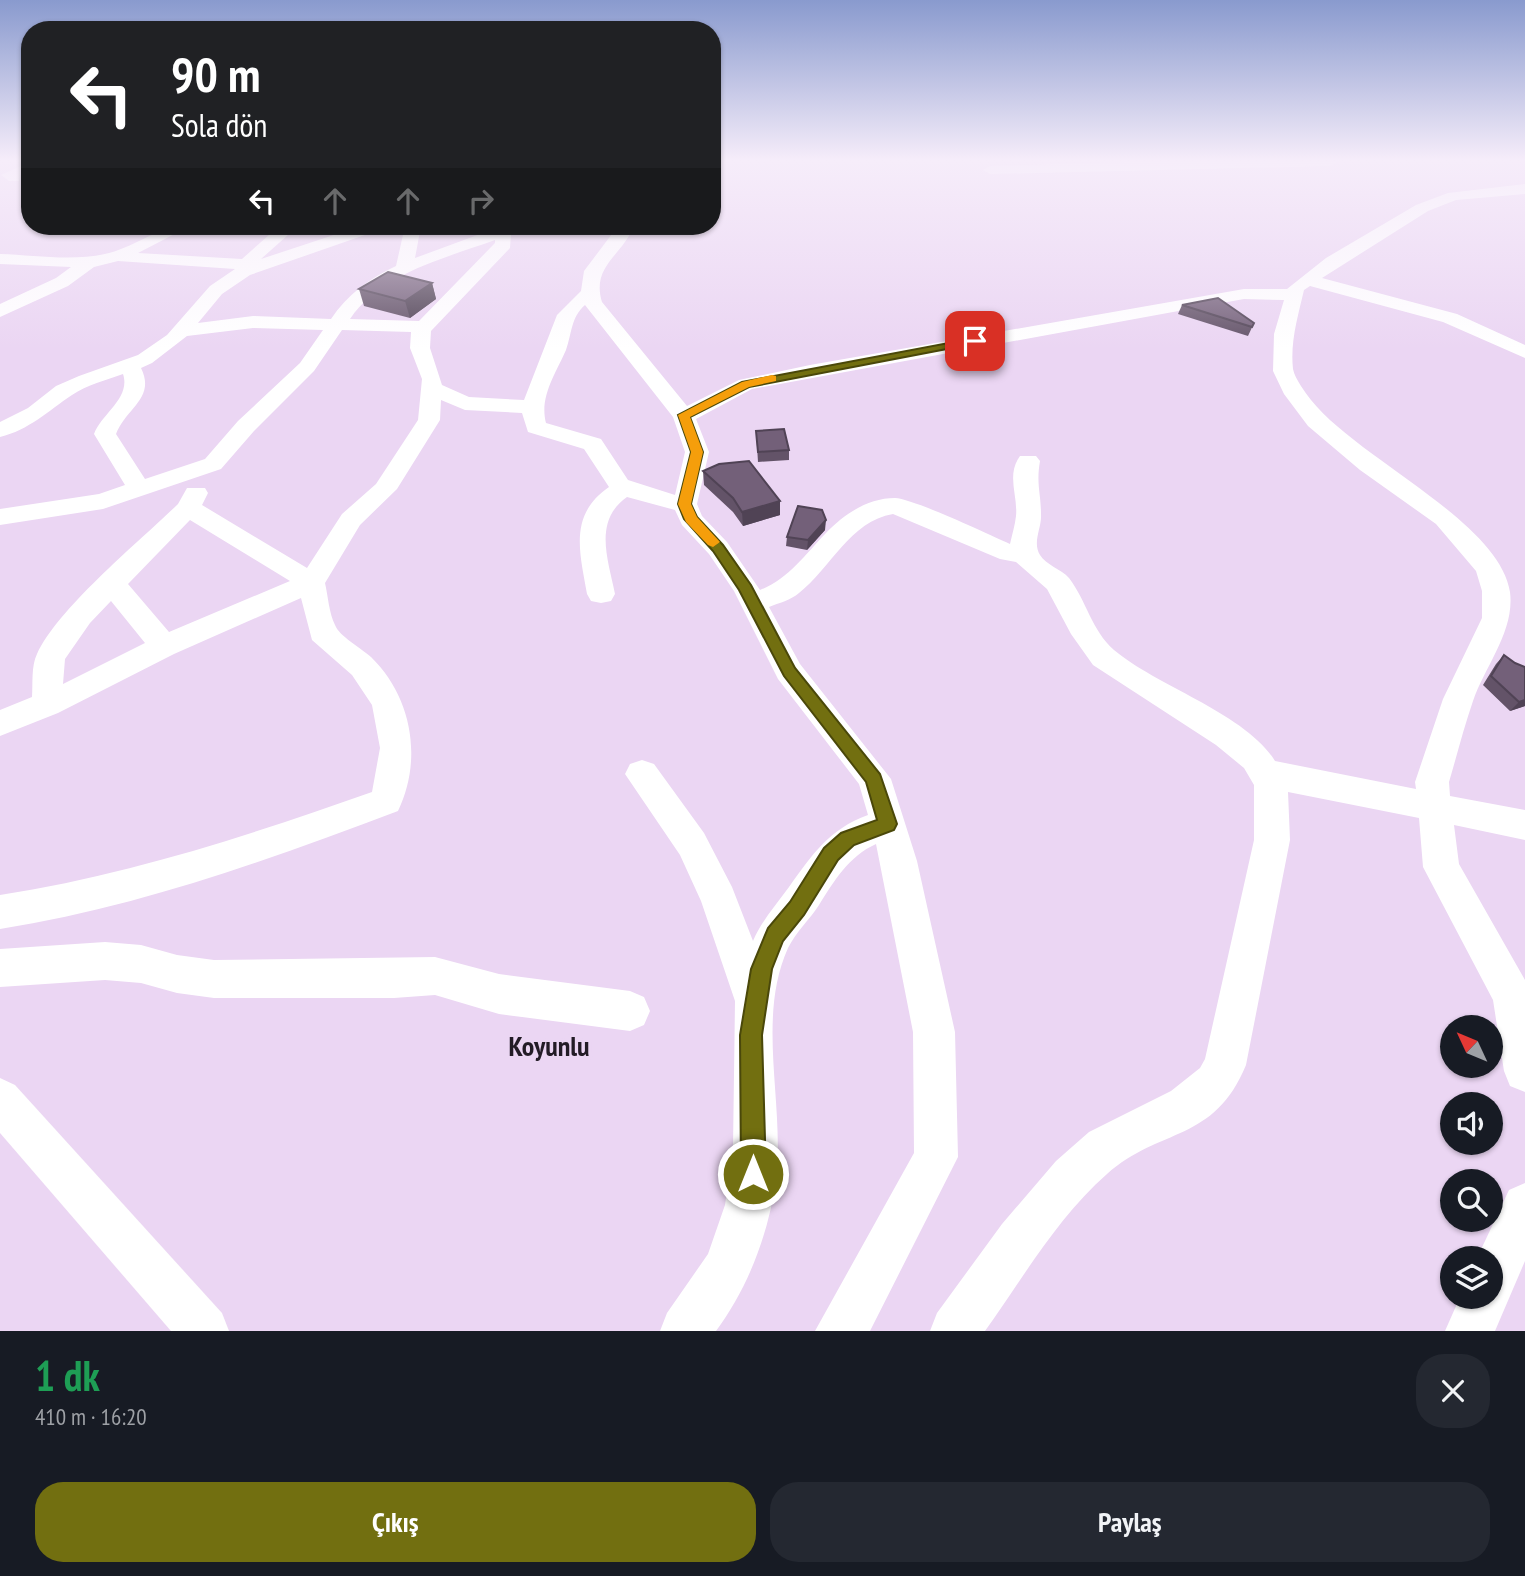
<!DOCTYPE html>
<html lang="tr">
<head>
<meta charset="utf-8">
<style>
  :root { --surface:#171b24; --page:#242831; --text:#f1f3f6; --muted:#9ea1a6; --accent:#726f10 }
  body { margin:0; font-family:"PT Sans Narrow",sans-serif; background:var(--page); color:var(--text); height:100vh; display:flex; flex-direction:column; font-size:26px; white-space:nowrap }
  * { box-sizing:border-box; margin:0 }
  p { font-size:23px; color:var(--muted) }
  .icon { flex:none; width:38px; height:38px; fill:none; stroke:currentColor; stroke-width:2; stroke-linecap:round; stroke-linejoin:round }
  .map { position:relative; height:1331px; overflow:hidden }
  .drawer { display:flex; flex-direction:column; background:var(--surface); flex:1 }
  .drawer>* { flex:none }
  .guide { position:absolute; left:21px; top:21px; width:700px; height:214px; border-radius:28px; box-shadow:0 2px 5px #0004; background:#202124; color:#fff; overflow:hidden }
  .needle { width:46px; rotate:314deg }
  .buttons { position:absolute; left:1440px; top:1015px; display:grid; gap:14px }
  .buttons a { display:grid; place-items:center; width:63px; height:63px; border-radius:50%; background:var(--surface); box-shadow:0 2px 5px #0004; font-size:35px }
  .pin { position:absolute; display:grid; place-items:center; width:60px; height:60px; color:#fff; margin:-30px; border-radius:14px; box-shadow:0 4px 10px #0006 }
  .me { position:absolute; width:77px; margin:-38px; rotate:0deg; stroke-linejoin:round; filter:drop-shadow(0 0 5px #0008) }
  .turn { display:flex; align-items:center; gap:24px; height:147px; padding:0 35px; font-size:32px }
  .turn .icon { width:91px; height:91px; stroke-width:2.5 }
  .turn b { display:block; font-size:49px; line-height:60px }
  .lanes { display:flex; align-items:center; height:66px; padding:0 35px; background:#0003; justify-content:center; gap:35px; direction:ltr }
  .lanes .off { opacity:.35 }
  .round { display:grid; place-items:center; flex:none; width:74px; height:74px; border-radius:28px; background:var(--page) }
  .head { display:flex; align-items:center; justify-content:space-between; height:119px; padding:0 35px }
  h1 { font-size:42px; font-weight:600; line-height:52px; color:#1e9e55 }
  .cta { display:flex; gap:14px; margin-top:auto; padding:14px 35px }
  .cta a { flex:1; height:80px; border-radius:28px; background:var(--accent); color:#fff; font-size:28px; font-weight:600; line-height:80px; text-align:center }
  .cta a+a { background:var(--page); color:var(--text) }
  .map>svg:first-child { display:block }
  .lines { fill:none; stroke-linecap:round; stroke-linejoin:round }
  .minor { fill:#fff; fill-rule:evenodd }
  .wall { fill:#635368 }
  .shaded-wall { fill:#504355 }
  .building { fill:#736079; stroke:#504355; stroke-width:2 }
  .route { fill:#726f10; stroke:#4a480a; stroke-width:2 }
  .slow { fill:#f59e0b }
  .labels { text-anchor:middle; dominant-baseline:central; stroke-width:7; stroke-linejoin:round; paint-order:stroke }
  .near-quarter-label { font-size:28px; font-weight:bold; fill:#231c26; stroke:#ebd6f3 }
</style>
</head>
<body>
<div class="map">
<svg width="1525" height="1331" viewBox="0 0 1525 1331">
  <rect width="100%" height="100%" fill="#ebd6f3"/>
  <g class="lines">
    <!-- minor -->
    <g class="minor">
      <path d="M 30,162 L 30,171 L 20,175 L 19,181 L 9,181 L 1,175 Z"/>
      <path d="M 712,162 L 722,162 L 712,168 Z"/>
      <path d="M 1130,162 L 1337,162 L 1330,166 L 990,174 L 983,170 L 990,166 Z"/>
      <path d="M 1525,184 L 1525,194 L 1456,200 L 1428,211 L 1322,278 L 1457,314 L 1525,345 L 1525,358 L 1443,322 L 1310,286 L 1304,290 C 1298,316 1290,342 1293,369 C 1295,379 1305,392 1311,400 C 1358,459 1499,521 1510,592 C 1515,631 1485,666 1473,701 C 1464,727 1457,755 1449,782 L 1450,796 L 1525,810 L 1525,840 L 1454,825 L 1459,864 L 1525,980 L 1525,1092 L 1510,1086 L 1504,1071 L 1493,1000 L 1423,867 L 1419,818 L 1288,792 L 1290,840 L 1246,1065 C 1214,1143 1160,1127 1107,1174 C 1057,1218 1023,1278 985,1331 L 930,1331 L 937,1313 L 1002,1224 L 1056,1161 L 1089,1132 L 1171,1091 L 1200,1068 L 1205,1059 L 1254,840 L 1254,785 L 1244,768 L 1216,745 L 1093,665 L 1071,634 L 1047,589 L 1016,562 L 1000,559 L 893,514 C 850,521 831,568 799,593 C 791,600 779,603 769,607 L 800,664 L 891,779 L 917,861 L 955,1032 L 958,1157 L 870,1331 L 815,1331 L 914,1153 L 913,1032 L 876,844 C 849,856 834,881 819,905 C 810,919 796,932 788,948 C 756,1019 785,1104 776,1179 C 769,1233 748,1288 716,1331 L 660,1331 L 667,1313 L 708,1254 L 725,1205 L 733,1148 L 735,1001 L 701,901 L 680,855 L 625,774 L 630,764 L 642,760 L 654,764 L 704,833 L 732,887 L 753,941 C 762,920 776,905 789,887 C 812,855 829,829 868,815 L 859,784 L 778,679 L 734,591 L 709,554 L 682,525 L 675,510 L 627,497 C 593,521 608,559 615,594 L 611,601 L 601,603 L 591,601 L 587,594 C 580,553 568,515 609,487 L 584,449 L 528,432 L 522,413 L 465,410 L 441,400 L 440,420 L 397,489 L 360,525 L 325,583 C 328,596 329,613 335,625 C 339,636 361,648 371,657 C 412,697 423,759 398,811 C 268,860 138,907 0,929 L 0,895 C 128,875 250,835 372,792 L 380,748 L 372,705 L 352,675 L 312,640 L 301,598 L 174,654 L 58,713 L 0,736 L 0,710 L 32,697 C 33,684 31,666 37,654 C 58,608 140,541 178,504 L 187,488 L 205,488 L 208,493 L 202,505 L 307,568 L 342,514 L 376,484 L 418,420 L 422,379 L 410,348 L 411,332 L 342,330 L 314,371 L 254,431 L 221,469 L 103,509 L 0,525 L 0,509 L 99,494 L 125,485 L 94,434 C 102,413 131,398 123,374 C 106,380 87,385 72,395 C 48,411 29,430 0,437 L 0,422 L 28,408 L 56,386 L 79,376 L 138,355 L 167,335 L 210,286 L 235,269 L 118,261 L 94,267 L 68,286 L 0,317 L 0,304 L 56,278 L 71,267 L 0,264 L 0,254 C 35,255 74,262 109,253 C 139,245 157,226 190,226 L 138,253 L 242,259 L 279,226 L 298,226 L 261,259 L 361,226 L 384,226 L 382,229 L 250,275 L 222,294 L 198,323 L 253,316 L 331,319 C 347,295 370,278 396,266 L 405,226 L 421,226 L 415,258 L 502,226 L 525,226 L 511,234 L 510,248 L 431,331 L 430,348 L 442,385 L 469,397 L 524,400 L 557,315 L 581,291 L 584,271 L 618,226 L 634,226 C 622,256 591,266 602,302 L 687,406 L 739,380 L 810,365 L 1244,289 L 1287,289 L 1326,258 L 1416,205 L 1448,193 ZM 495,240 L 495,243 L 419,321 L 350,319 C 381,273 446,258 495,240 ZM 1244,299 L 1284,300 L 1274,334 L 1273,371 L 1284,394 L 1308,426 L 1360,470 L 1436,524 L 1476,571 L 1482,591 L 1482,618 L 1443,699 L 1415,782 L 1416,789 L 1275,761 C 1245,713 1158,687 1114,650 C 1092,631 1086,600 1069,578 C 1061,569 1046,565 1040,555 C 1032,542 1042,528 1041,514 C 1041,493 1036,484 1040,461 L 1036,456 L 1020,456 C 1006,475 1018,495 1016,516 C 1015,525 1012,535 1010,544 C 988,534 914,499 895,498 C 867,498 843,515 825,534 C 805,555 788,579 760,590 L 727,542 L 702,516 L 697,504 L 709,452 L 696,419 L 752,389 ZM 585,305 L 673,417 L 685,452 L 675,495 L 628,480 L 601,439 L 546,423 C 539,397 556,373 566,350 C 572,333 571,317 585,305 ZM 253,328 L 323,330 L 300,363 L 238,421 L 205,459 L 145,479 L 116,434 C 126,408 156,398 141,368 L 152,363 L 187,336 ZM 190,520 L 290,581 L 169,632 L 128,584 ZM 111,601 L 145,643 L 63,684 L 65,659 L 90,623 Z"/>
      <path d="M 105,942 L 141,945 L 177,955 L 214,960 L 435,957 L 499,974 L 630,991 L 644,997 L 650,1011 L 644,1025 L 630,1031 L 499,1014 L 435,995 L 394,998 L 214,998 L 177,993 L 141,983 L 105,980 L 0,987 L 0,949 Z"/>
      <path d="M 0,1078 L 15,1085 L 222,1313 L 229,1331 L 171,1331 L 0,1133 Z"/>
      <path d="M 1525,1183 L 1525,1261 L 1495,1331 L 1445,1331 L 1460,1297 L 1491,1297 L 1491,1258 L 1477,1258 L 1509,1190 Z"/>
    </g>
  </g>
  <!-- wall -->
  <g class="wall">
    <path d="M 432,283 L 436,299 L 410,318 L 364,306 L 359,289 Z"/>
    <path d="M 1182,305 L 1254,323 L 1248,336 L 1178,314 Z"/>
    <path d="M 756,431 L 789,450 L 789,460 L 758,462 Z"/>
    <path d="M 703,471 L 780,501 L 780,515 L 743,526 L 733,512 L 704,485 Z"/>
    <path d="M 825,530 L 807,550 L 786,546 L 787,537 Z"/>
    <path d="M 1504,655 L 1515,663 L 1525,667 L 1525,706 L 1510,711 L 1483,685 L 1496,664 Z"/>
  </g>
  <!-- shaded-wall -->
  <g class="shaded-wall">
    <path d="M 432,283 L 436,299 L 410,318 L 405,301 Z"/>
    <path d="M 780,501 L 780,515 L 743,526 L 742,512 Z"/>
    <path d="M 826,520 L 825,530 L 807,550 L 808,540 Z"/>
    <path d="M 1525,700 L 1525,706 L 1510,711 L 1519,702 Z"/>
  </g>
  <!-- building -->
  <g class="building">
    <path d="M 388,272 L 432,283 L 405,301 L 359,289 Z"/>
    <path d="M 1218,298 L 1254,323 L 1252,327 L 1182,305 Z"/>
    <path d="M 784,429 L 789,450 L 758,452 L 756,431 Z"/>
    <path d="M 749,461 L 780,501 L 742,512 L 733,498 L 703,471 L 719,464 Z"/>
    <path d="M 798,506 L 822,510 L 826,520 L 808,540 L 787,537 Z"/>
    <path d="M 1504,655 L 1515,663 L 1525,667 L 1525,700 L 1519,702 L 1491,676 Z"/>
  </g>
  <!-- sky -->
  <linearGradient id="sky" x2="0" y2="1"><stop stop-color="#899ace"/><stop offset="0.46" stop-color="#f6edfa"/><stop offset="1" stop-color="#f6edfa" stop-opacity="0"/></linearGradient>
  <rect width="1525" height="349" fill="url(#sky)"/>
  <!-- route -->
  <path class="route" d="M 975,338 L 980,341 L 978,343 L 749,387 L 690,417 L 703,452 L 691,504 L 697,517 L 723,545 L 751,585 L 795,668 L 880,774 L 897,824 L 894,830 L 854,845 L 838,860 L 804,915 L 783,941 L 772,969 L 762,1035 L 766,1174 L 762,1183 L 753,1186 L 745,1183 L 741,1174 L 740,1035 L 751,969 L 768,928 L 790,902 L 824,848 L 841,833 L 877,820 L 866,782 L 784,676 L 739,590 L 713,551 L 684,519 L 678,504 L 691,452 L 678,415 L 742,382 Z"/>
  <!-- slow -->
  <path class="slow" d="M 772,375 L 776,376 L 776,381 L 749,387 L 690,417 L 703,452 L 691,504 L 697,517 L 720,542 L 713,547 L 708,545 L 686,522 L 678,504 L 691,452 L 678,415 L 742,382 Z"/>
  <g class="labels">
    <!-- near-quarter labels -->
    <g class="near-quarter-label">
      <text x="549" y="1045">Koyunlu</text>
    </g>
  </g>
</svg>
<div class="buttons">
<a><svg class="needle" viewBox="-14 -14 28 28"><path d="M0-13l5 13h-10z" fill="#e53935"/><path d="M0 13l5-13h-10z" fill="#9ea1a6"/></svg></a>
<a><svg class="icon" aria-label="sound" viewBox="0 0 24 24"><path d="M4 9h4l5-4v14l-5-4H4zM17 9q2 3 0 6"/></svg></a>
<a><svg class="icon" aria-label="search" viewBox="0 0 24 24"><circle cx="10" cy="10" r="6"/><path d="M15 15l6 6"/></svg></a>
<a><svg class="icon" aria-label="layers" viewBox="0 0 24 24"><path d="M12 4l9 5-9 5-9-5zM3 14l9 5 9-5"/></svg></a>
</div>
<div class="pin" style="left:975px;top:341px;background:#d93025"><svg class="icon" aria-label="arrive" viewBox="0 0 24 24"><path d="M6 21V4h12l-3 4 3 4H6"/></svg></div>
<svg class="me" style="left:753px;top:1174px" viewBox="-20 -20 40 40"><circle r="17" fill="#726f10" stroke="#fff" stroke-width="3"/><path d="M0-11L8 9 0 5-8 9z" fill="#fff"/></svg>
<div class="guide">
<div class="turn"><svg class="icon" aria-label="left" viewBox="0 0 24 24"><path d="M17 20v-9H6M10 6l-5 5 5 5"/></svg><div><b>90 m</b>Sola dön</div></div>
<div class="lanes"><svg class="icon" aria-label="left" viewBox="0 0 24 24"><path d="M17 20v-9H6M10 6l-5 5 5 5"/></svg><svg class="icon off" aria-label="ahead" viewBox="0 0 24 24"><path d="M12 20V5M6 11l6-6 6 6"/></svg><svg class="icon off" aria-label="ahead" viewBox="0 0 24 24"><path d="M12 20V5M6 11l6-6 6 6"/></svg><svg class="icon off" aria-label="right" viewBox="0 0 24 24"><path d="M7 20v-9h11M14 6l5 5-5 5"/></svg></div>
</div>
</div>
<section class="drawer">
<div class="head"><div><h1>1 dk</h1><p>410 m · 16:20</p></div><a class="round"><svg class="icon" aria-label="close" viewBox="0 0 24 24"><path d="M6 6l12 12M18 6L6 18"/></svg></a></div>
<div class="cta"><a>Çıkış</a><a>Paylaş</a></div>
</section>
</body>
</html>
